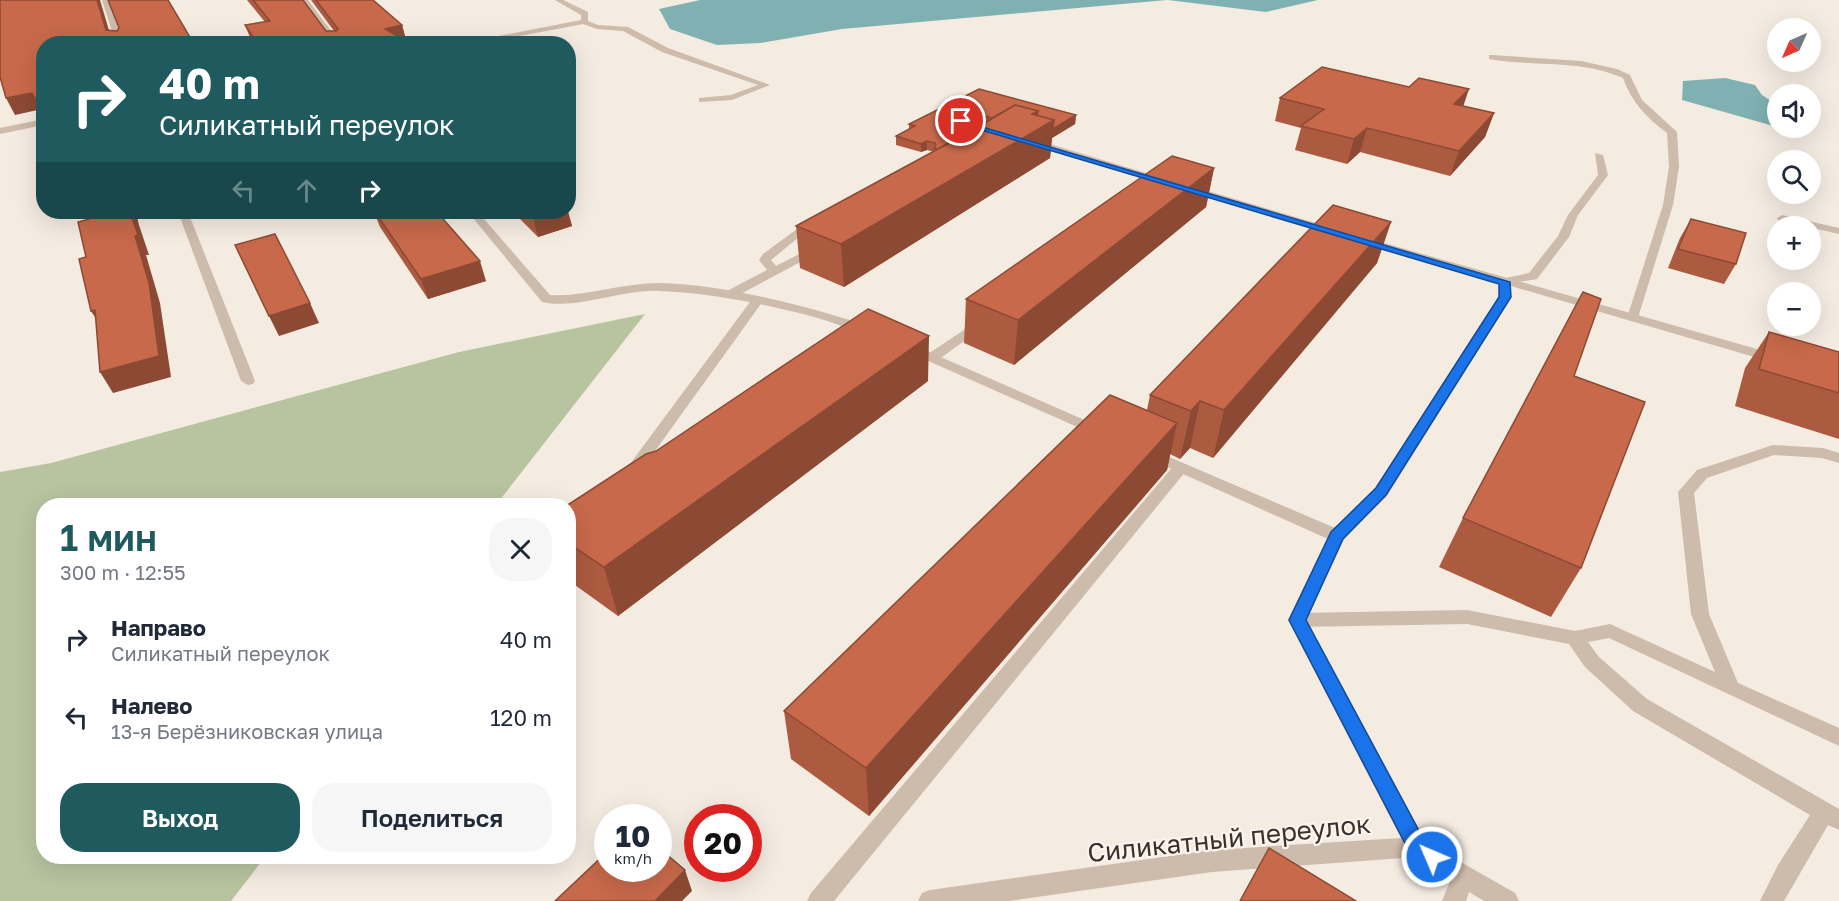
<!DOCTYPE html>
<html lang="ru">
<head>
<meta charset="utf-8">
<style>
  :root { --surface:#fff; --page:#f6f6f7; --text:#1f2937; --muted:#747a83; --accent:#1f5a5e }
  body { margin:0; font-family:"Golos Text",sans-serif; background:var(--page); color:var(--text); height:100vh; display:flex; flex-direction:column; font-size:22px; white-space:nowrap }
  * { box-sizing:border-box; margin:0 }
  p { font-size:20px; color:var(--muted) }
  .icon { flex:none; width:33px; height:33px; fill:none; stroke:currentColor; stroke-width:2; stroke-linecap:round; stroke-linejoin:round }
  .map { position:relative; flex:1; overflow:hidden }
  .sheet { position:absolute; left:36px; top:498px; width:540px; height:366px; display:flex; flex-direction:column; background:var(--surface); border-radius:24px; box-shadow:0 6px 24px #0002 }
  .sheet>* { flex:none }
  .hud { position:absolute; left:36px; top:36px; width:540px; height:183px; border-radius:24px; box-shadow:0 6px 24px #0002; background:#1f5a5e; color:#fff; overflow:hidden }
  .needle { width:39px; rotate:225deg }
  .buttons { position:absolute; left:1767px; top:18px; display:grid; gap:12px }
  .buttons a { display:grid; place-items:center; width:54px; height:54px; border-radius:50%; background:var(--surface); box-shadow:0 6px 24px #0002; font-size:30px }
  .speed { position:absolute; left:594px; top:804px; display:flex; gap:12px; font-size:30px; font-weight:700; text-align:center }
  .speed>* { display:grid; place-content:center; width:78px; height:78px; border-radius:50%; background:var(--surface); box-shadow:0 6px 24px #0002; line-height:1 }
  .speed small { font-size:15px; font-weight:400 }
  .speed .limit { border:9px solid #d22; background:#fff; color:#111 }
  .pin { position:absolute; display:grid; place-items:center; width:51px; height:51px; color:#fff; margin:-26px; border:3px solid #fff; border-radius:50%; box-shadow:0 2px 6px #0007 }
  .me { position:absolute; width:66px; margin:-33px; rotate:315deg; stroke-linejoin:round; filter:drop-shadow(0 0 4px #0008) }
  .turn { display:flex; align-items:center; gap:21px; height:126px; padding:0 24px; font-size:27px }
  .turn .icon { width:78px; height:78px; stroke-width:2.5 }
  .turn b { display:block; font-size:42px; line-height:51px }
  .lanes { display:flex; align-items:center; height:57px; padding:0 24px; background:#0003; justify-content:center; gap:30px; direction:ltr }
  .lanes .off { opacity:.35 }
  .round { display:grid; place-items:center; flex:none; width:63px; height:63px; border-radius:24px; background:var(--page) }
  .headline { display:flex; align-items:center; justify-content:space-between; height:102px; padding:0 24px }
  h1 { font-size:36px; font-weight:600; line-height:45px; color:var(--accent) }
  .action { display:flex; gap:12px; margin-top:auto; padding:12px 24px }
  .action a { flex:1; height:69px; border-radius:24px; background:var(--accent); color:#fff; font-size:24px; font-weight:600; line-height:69px; text-align:center }
  .action a+a { background:var(--page); color:var(--text) }
  ul { padding:0; list-style:none }
  li { display:flex; align-items:center; gap:18px; height:78px; padding:0 24px }
  li div { flex:1 }
  li b { display:block; font-size:22px }
  li em { font-style:normal }
  .map>svg:first-child { display:block }
  .green { fill:#b8c4a0 }
  .water { fill:#7fb0b2 }
  .lines { fill:none; stroke-linecap:round; stroke-linejoin:round }
  .lane { fill:#cdbbac; fill-rule:evenodd }
  .street { fill:#cdbbac; fill-rule:evenodd }
  .wall { fill:#ac5a40 }
  .shaded-wall { fill:#8c4a34 }
  .building { fill:#c8694b; stroke:#8c4a34; stroke-width:1.5 }
  .route { fill:#1a73e8; stroke:#114b97; stroke-width:1.5 }
  .labels { text-anchor:middle; dominant-baseline:central; stroke-width:4.5; stroke-linejoin:round; paint-order:stroke }
  .near-street-label { font-size:26px; fill:#3b302b; stroke:#fbf5ee }
</style>
</head>
<body>
<div class="map">
<svg width="1839" height="901" viewBox="0 0 1839 901">
  <rect width="100%" height="100%" fill="#f4ebe1"/>
  <!-- green -->
  <path class="green" d="M 645,314 L 496,505 L 44,506 L 44,856 L 265,857 L 231,901 L 0,901 L 0,472 L 51,463 L 459,352 Z"/>
  <!-- water -->
  <g class="water">
    <path d="M 700,0 L 1167,0 L 842,29 L 760,43 L 717,45 L 670,29 L 659,9 Z"/>
    <path d="M 1168,0 L 1318,0 L 1266,12 Z"/>
    <path d="M 1725,78 L 1755,85 L 1762,95 L 1777,105 L 1777,127 L 1682,100 L 1683,81 Z"/>
  </g>
  <g class="lines">
    <!-- lane -->
    <g class="lane">
      <path d="M 1492,55 L 1581,61 L 1617,69 L 1630,75 L 1642,100 L 1677,132 L 1679,167 L 1673,205 L 1637,321 L 1629,321 L 1627,318 L 1663,205 L 1669,167 L 1667,133 C 1648,119 1631,102 1623,78 C 1580,59 1534,67 1489,59 L 1489,55 Z"/>
      <path d="M 1595,153 L 1603,155 L 1608,175 L 1578,215 L 1569,237 L 1537,279 L 1501,285 L 1501,279 L 1529,273 L 1558,236 L 1568,215 L 1598,175 Z"/>
      <path d="M 812,218 L 816,219 L 816,223 L 771,260 L 776,266 L 813,247 L 821,247 L 821,251 L 733,298 L 725,298 L 725,292 L 767,270 L 759,260 L 763,254 Z"/>
      <path d="M 757,297 L 763,301 L 637,476 L 627,476 L 624,472 L 627,468 L 753,298 Z"/>
      <path d="M 982,318 L 988,322 L 986,325 L 938,360 L 928,360 L 926,357 L 928,354 Z"/>
      <path d="M 1773,445 L 1823,448 L 1839,453 L 1839,463 L 1822,458 L 1774,455 L 1707,478 L 1694,493 L 1709,614 L 1738,683 L 1839,728 L 1839,746 L 1609,638 L 1588,642 L 1599,657 L 1647,699 L 1839,809 L 1839,830 L 1828,825 L 1784,901 L 1760,901 L 1778,865 L 1810,815 L 1633,711 L 1585,667 L 1569,644 L 1467,624 L 1297,627 L 1291,625 L 1288,620 L 1291,615 L 1297,613 L 1467,610 L 1575,631 L 1610,624 L 1715,672 L 1691,614 L 1678,492 L 1697,470 Z"/>
      <path d="M 1181,462 L 1189,467 L 1186,471 L 834,901 L 807,901 L 811,893 L 1176,463 Z"/>
      <path d="M 1417,837 L 1515,893 L 1519,901 L 1484,901 L 1469,892 L 1466,901 L 1442,901 L 1450,881 L 1409,854 L 1406,847 L 1409,840 Z"/>
    </g>
    <!-- street -->
    <g class="street">
      <path d="M 102,0 L 108,0 L 124,44 L 116,44 Z"/>
      <path d="M 301,0 L 308,0 L 341,44 L 333,44 Z"/>
      <path d="M 555,0 L 563,0 L 588,12 L 588,21 L 598,25 L 628,27 L 668,48 L 770,85 L 732,100 L 699,102 L 699,98 L 731,95 L 758,85 L 662,52 L 623,31 L 597,29 L 583,24 L 477,44 L 457,44 L 581,20 L 581,15 Z"/>
      <path d="M 44,119 L 44,125 L 0,134 L 0,128 Z"/>
      <path d="M 1033,139 L 1166,179 L 1167,181 L 1158,183 L 1030,144 L 1030,140 Z"/>
      <path d="M 1191,186 L 1336,229 L 1338,231 L 1336,233 L 1328,233 L 1187,191 L 1186,189 Z"/>
      <path d="M 178,212 L 188,212 L 255,381 L 253,384 L 248,385 L 241,381 Z"/>
      <path d="M 468,212 L 478,212 L 550,295 C 586,297 622,283 659,283 C 729,285 806,306 872,327 L 873,330 L 867,334 C 849,329 832,322 814,317 C 765,304 711,293 660,291 C 622,289 578,310 542,302 Z"/>
      <path d="M 1782,215 L 1839,228 L 1839,234 L 1778,220 L 1777,218 Z"/>
      <path d="M 1363,237 L 1778,355 L 1780,358 L 1778,361 L 1768,361 L 1511,286 L 1511,297 L 1387,496 L 1344,539 L 1306,620 L 1425,840 L 1428,847 L 1425,854 L 1417,857 L 1212,872 L 1009,901 L 918,901 L 922,893 L 930,890 L 1212,850 L 1401,838 L 1288,620 L 1328,539 L 1145,457 L 1142,454 L 1145,451 L 1155,451 L 1335,528 L 1375,488 L 1499,297 L 1499,283 L 1359,242 L 1359,238 Z"/>
      <path d="M 911,344 L 1103,428 L 1105,431 L 1098,436 L 1093,434 L 906,351 L 904,348 Z"/>
    </g>
  </g>
  <!-- wall -->
  <g class="wall">
    <path d="M 247,0 L 303,0 L 326,31 L 334,31 L 311,0 L 373,0 L 402,25 L 406,40 L 411,44 L 253,44 L 251,40 L 245,25 L 265,22 Z"/>
    <path d="M 979,89 L 1076,115 L 1075,124 L 1052,138 L 1050,158 L 844,287 L 800,268 L 796,226 L 934,152 L 927,150 L 921,152 L 896,145 L 896,136 L 909,129 L 909,124 Z"/>
    <path d="M 1280,98 L 1463,106 L 1494,113 L 1485,137 L 1450,176 L 1360,152 L 1347,164 L 1295,150 L 1301,128 L 1275,121 Z"/>
    <path d="M 1214,168 L 1206,207 L 1014,365 L 964,343 L 966,299 Z"/>
    <path d="M 374,212 L 437,212 L 486,281 L 428,299 L 380,227 Z"/>
    <path d="M 513,212 L 568,212 L 572,226 L 538,237 Z"/>
    <path d="M 1691,219 L 1736,264 L 1724,284 L 1668,268 L 1680,238 Z"/>
    <path d="M 1391,222 L 1377,263 L 1213,458 L 1190,448 L 1180,459 L 1170,454 L 1167,470 L 869,816 L 791,759 L 784,711 L 1147,410 L 1150,395 Z"/>
    <path d="M 1769,332 L 1839,352 L 1839,439 L 1735,406 L 1745,368 Z"/>
    <path d="M 1574,376 L 1581,568 L 1551,617 L 1439,567 L 1463,518 Z"/>
    <path d="M 928,381 L 618,616 L 568,580 L 568,506 Z"/>
  </g>
  <!-- shaded-wall -->
  <g class="shaded-wall">
    <path d="M 97,0 L 100,0 L 113,44 L 106,30 Z"/>
    <path d="M 402,25 L 406,40 L 385,29 Z"/>
    <path d="M 1469,89 L 1461,113 L 1454,104 Z"/>
    <path d="M 32,93 L 42,109 L 15,115 L 6,98 Z"/>
    <path d="M 1038,111 L 1076,115 L 1075,124 L 1052,138 L 1050,158 L 844,287 L 841,244 Z"/>
    <path d="M 1494,113 L 1485,137 L 1450,176 L 1459,151 Z"/>
    <path d="M 1367,128 L 1360,152 L 1347,164 L 1354,139 Z"/>
    <path d="M 927,141 L 927,150 L 921,152 L 921,144 Z"/>
    <path d="M 1214,168 L 1206,207 L 1014,365 L 1018,320 Z"/>
    <path d="M 130,212 L 136,212 L 139,225 L 149,255 L 146,255 L 160,303 L 171,377 L 113,393 L 100,372 L 135,236 Z"/>
    <path d="M 555,212 L 568,212 L 572,226 L 538,237 L 533,218 Z"/>
    <path d="M 1391,222 L 1377,263 L 1213,458 L 1224,410 Z"/>
    <path d="M 480,261 L 486,281 L 428,299 L 421,279 Z"/>
    <path d="M 310,303 L 319,323 L 279,336 L 269,316 Z"/>
    <path d="M 95,310 L 104,331 L 91,311 Z"/>
    <path d="M 929,336 L 928,381 L 618,616 L 604,567 Z"/>
    <path d="M 1200,401 L 1190,448 L 1180,459 L 1191,411 Z"/>
    <path d="M 1177,423 L 1167,470 L 869,816 L 866,768 Z"/>
    <path d="M 685,870 L 692,891 L 682,901 L 655,901 Z"/>
  </g>
  <!-- building -->
  <g class="building">
    <path d="M 0,0 L 97,0 L 106,30 L 117,31 L 119,28 L 108,0 L 168,0 L 194,44 L 44,44 L 44,114 L 32,93 L 6,98 L 0,77 Z"/>
    <path d="M 253,0 L 303,0 L 326,31 L 336,31 L 338,29 L 316,0 L 373,0 L 402,25 L 385,29 L 411,44 L 258,44 L 245,25 L 270,21 Z"/>
    <path d="M 1322,67 L 1409,87 L 1419,78 L 1469,89 L 1454,104 L 1494,113 L 1459,151 L 1367,128 L 1354,139 L 1301,126 L 1324,109 L 1280,98 Z"/>
    <path d="M 979,89 L 1076,115 L 1053,129 L 1054,120 L 1037,116 L 1038,111 L 1015,105 L 992,118 L 957,109 L 958,117 L 983,124 L 938,149 L 934,148 L 936,145 L 935,143 L 927,141 L 921,144 L 896,136 L 915,126 L 909,124 Z"/>
    <path d="M 1015,105 L 1038,111 L 1032,114 L 1054,120 L 841,244 L 796,226 L 973,130 Z"/>
    <path d="M 1172,156 L 1214,168 L 1018,320 L 966,299 Z"/>
    <path d="M 1333,205 L 1391,222 L 1224,410 L 1200,401 L 1191,411 L 1150,395 Z"/>
    <path d="M 92,212 L 130,212 L 138,235 L 135,236 L 149,283 L 159,356 L 100,372 L 95,310 L 91,311 L 79,259 L 86,257 L 78,222 L 93,218 Z"/>
    <path d="M 375,212 L 437,212 L 480,261 L 421,279 Z"/>
    <path d="M 527,212 L 555,212 L 533,218 Z"/>
    <path d="M 1691,219 L 1746,233 L 1736,264 L 1678,249 Z"/>
    <path d="M 275,234 L 310,303 L 269,316 L 235,245 Z"/>
    <path d="M 1583,292 L 1601,299 L 1574,376 L 1645,402 L 1581,568 L 1463,518 Z"/>
    <path d="M 868,309 L 929,336 L 604,567 L 568,543 L 568,506 L 566,506 L 646,454 L 656,451 Z"/>
    <path d="M 1769,332 L 1839,352 L 1839,393 L 1759,369 Z"/>
    <path d="M 1110,395 L 1177,423 L 866,768 L 784,711 Z"/>
    <path d="M 658,847 L 685,870 L 655,901 L 555,901 L 608,851 L 608,868 L 658,868 Z"/>
    <path d="M 1269,848 L 1356,901 L 1240,901 Z"/>
  </g>
  <!-- route -->
  <path class="route" d="M 958,120 L 1510,282 L 1511,297 L 1386,495 L 1343,539 L 1306,620 L 1424,840 L 1439,850 L 1442,857 L 1439,864 L 1432,866 L 1410,853 L 1289,620 L 1331,532 L 1376,488 L 1499,297 L 1499,284 L 958,123 Z"/>
  <g class="labels">
    <!-- near-street labels -->
    <g class="near-street-label">
      <text transform="translate(1229 838) rotate(-6)">Силикатный переулок</text>
    </g>
  </g>
</svg>
<div class="buttons">
<a><svg class="needle" viewBox="-14 -14 28 28"><path d="M0-13l5 13h-10z" fill="#e53935"/><path d="M0 13l5-13h-10z" fill="#747a83"/></svg></a>
<a><svg class="icon" aria-label="sound" viewBox="0 0 24 24"><path d="M4 9h4l5-4v14l-5-4H4zM17 9q2 3 0 6"/></svg></a>
<a><svg class="icon" aria-label="search" viewBox="0 0 24 24"><circle cx="10" cy="10" r="6"/><path d="M15 15l6 6"/></svg></a>
<a>+</a>
<a>−</a>
</div>
<div class="speed"><div>10<small>km/h</small></div><div class="limit">20</div></div>
<div class="pin" style="left:961px;top:121px;background:#d93025"><svg class="icon" aria-label="arrive" viewBox="0 0 24 24"><path d="M6 21V4h12l-3 4 3 4H6"/></svg></div>
<svg class="me" style="left:1432px;top:857px" viewBox="-20 -20 40 40"><circle r="17" fill="#1a73e8" stroke="#fff" stroke-width="3"/><path d="M0-11L8 9 0 5-8 9z" fill="#fff"/></svg>
<div class="hud">
<div class="turn"><svg class="icon" aria-label="right" viewBox="0 0 24 24"><path d="M7 20v-9h11M14 6l5 5-5 5"/></svg><div><b>40 m</b>Силикатный переулок</div></div>
<div class="lanes"><svg class="icon off" aria-label="left" viewBox="0 0 24 24"><path d="M17 20v-9H6M10 6l-5 5 5 5"/></svg><svg class="icon off" aria-label="ahead" viewBox="0 0 24 24"><path d="M12 20V5M6 11l6-6 6 6"/></svg><svg class="icon" aria-label="right" viewBox="0 0 24 24"><path d="M7 20v-9h11M14 6l5 5-5 5"/></svg></div>
</div>
<section class="sheet">
<div class="headline"><div><h1>1 мин</h1><p>300 m · 12:55</p></div><a class="round"><svg class="icon" aria-label="close" viewBox="0 0 24 24"><path d="M6 6l12 12M18 6L6 18"/></svg></a></div>
<ul>
<li><svg class="icon" aria-label="right" viewBox="0 0 24 24"><path d="M7 20v-9h11M14 6l5 5-5 5"/></svg><div><b>Направо</b><p>Силикатный переулок</p></div><em>40 m</em></li>
<li><svg class="icon" aria-label="left" viewBox="0 0 24 24"><path d="M17 20v-9H6M10 6l-5 5 5 5"/></svg><div><b>Налево</b><p>13-я Берёзниковская улица</p></div><em>120 m</em></li>
</ul>
<div class="action"><a>Выход</a><a>Поделиться</a></div>
</section>
</div>
</body>
</html>
